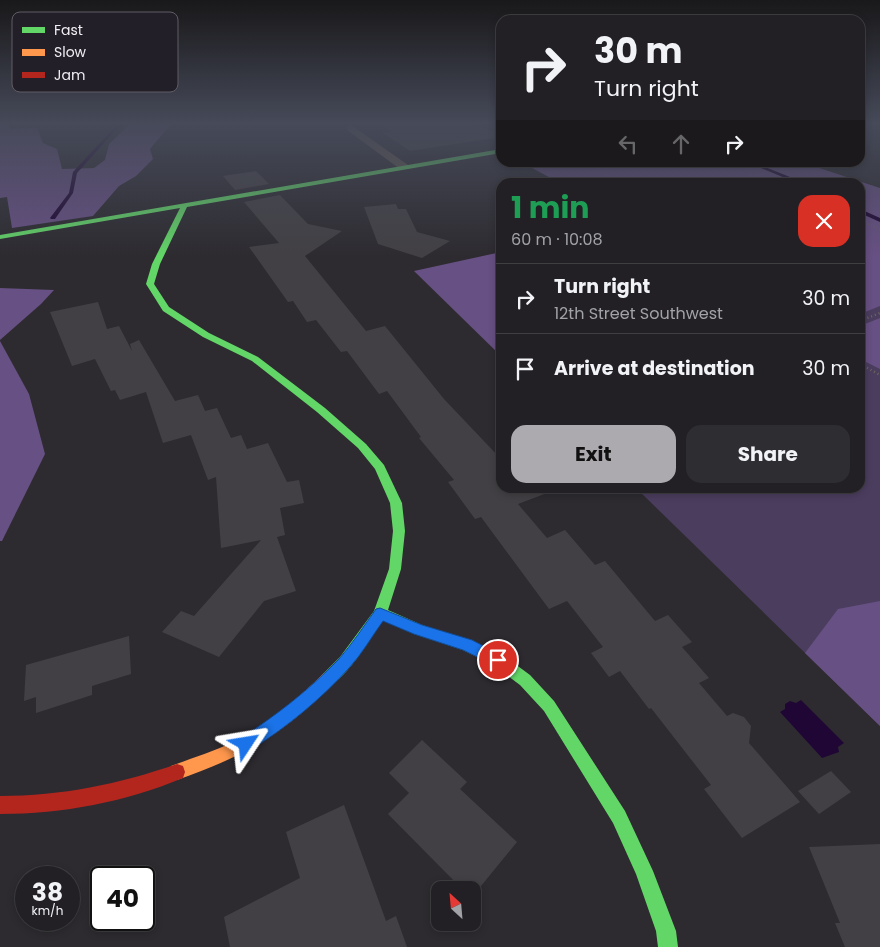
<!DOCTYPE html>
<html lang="en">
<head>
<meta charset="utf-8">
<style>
  :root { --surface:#222024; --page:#2e2d31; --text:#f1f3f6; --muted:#a2a3a6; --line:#3f3e41; --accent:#aca9af }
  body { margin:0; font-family:Poppins,sans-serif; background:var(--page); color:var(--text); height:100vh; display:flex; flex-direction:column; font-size:19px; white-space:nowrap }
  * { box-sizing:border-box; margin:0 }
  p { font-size:16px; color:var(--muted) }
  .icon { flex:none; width:28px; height:28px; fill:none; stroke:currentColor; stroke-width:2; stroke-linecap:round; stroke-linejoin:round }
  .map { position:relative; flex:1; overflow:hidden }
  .sheet { position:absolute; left:496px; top:178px; width:369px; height:315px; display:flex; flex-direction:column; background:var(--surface); border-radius:15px; box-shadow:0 2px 8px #0003,0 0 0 1px var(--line) }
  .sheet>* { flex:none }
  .banner { position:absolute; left:496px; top:15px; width:369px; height:152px; border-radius:15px; box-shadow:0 2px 8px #0003,0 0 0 1px var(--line); background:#222024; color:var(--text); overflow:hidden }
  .needle { width:32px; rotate:334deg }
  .controls { position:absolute; left:431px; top:881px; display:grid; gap:10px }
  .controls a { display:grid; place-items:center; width:50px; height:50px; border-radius:10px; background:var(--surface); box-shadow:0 2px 8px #0003,0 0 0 1px var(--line); font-size:25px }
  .speed { position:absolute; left:15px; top:866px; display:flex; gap:10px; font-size:25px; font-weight:700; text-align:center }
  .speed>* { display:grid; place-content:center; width:65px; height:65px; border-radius:50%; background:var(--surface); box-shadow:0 2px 8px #0003,0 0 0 1px var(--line); line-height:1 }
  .speed small { font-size:12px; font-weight:400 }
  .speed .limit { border:2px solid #111; border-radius:8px; background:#fff; color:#111 }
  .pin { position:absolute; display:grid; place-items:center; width:42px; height:42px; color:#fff; margin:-21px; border:2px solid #fff; border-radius:50%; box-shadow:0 1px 5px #0007 }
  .me { position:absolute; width:55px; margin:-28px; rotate:57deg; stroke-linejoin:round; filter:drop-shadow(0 0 4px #0008) }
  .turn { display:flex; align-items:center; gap:18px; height:105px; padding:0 15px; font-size:22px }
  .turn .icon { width:65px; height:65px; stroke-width:2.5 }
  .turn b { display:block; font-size:35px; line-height:42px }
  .lanes { display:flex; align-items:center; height:48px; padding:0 15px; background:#0003; justify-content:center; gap:25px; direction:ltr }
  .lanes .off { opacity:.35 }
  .round { display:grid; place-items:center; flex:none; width:52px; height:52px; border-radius:15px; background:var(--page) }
  .headline { display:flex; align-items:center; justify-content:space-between; height:85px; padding:0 15px }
  h1 { font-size:30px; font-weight:700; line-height:38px; color:#1e9e55 }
  .cta { display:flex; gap:10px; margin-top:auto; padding:10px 15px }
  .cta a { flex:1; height:58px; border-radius:15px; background:var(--accent); color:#111; font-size:20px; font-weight:700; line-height:58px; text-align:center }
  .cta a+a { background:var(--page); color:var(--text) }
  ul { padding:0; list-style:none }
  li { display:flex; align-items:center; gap:15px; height:70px; padding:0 15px; border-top:1px solid var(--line) }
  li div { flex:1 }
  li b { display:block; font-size:19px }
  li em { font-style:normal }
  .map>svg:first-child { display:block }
  .green { fill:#4b3d5e }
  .forest { fill:#675083 }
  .water { fill:#1f0635 }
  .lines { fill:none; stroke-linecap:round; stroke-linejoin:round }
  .stream { fill:#1f0635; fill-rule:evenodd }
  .building { fill:#424044 }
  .path-far2 { stroke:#6c6660; stroke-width:1; stroke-dasharray:0.5 2; stroke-linecap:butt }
  .path-far1 { stroke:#6c6660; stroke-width:2; stroke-dasharray:0.5 2.5; stroke-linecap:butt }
  .path { stroke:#6c6660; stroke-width:2.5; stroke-dasharray:1 3; stroke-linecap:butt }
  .lane { fill:#62584d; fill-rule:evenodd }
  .street { fill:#62584d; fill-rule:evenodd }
  .fast { fill:#63d668; fill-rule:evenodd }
  .slow { fill:#ff974d; fill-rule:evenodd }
  .jam { fill:#b3261e; fill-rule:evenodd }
  .route { fill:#1a73e8; stroke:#114b97 }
  .key { fill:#231f28; stroke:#605d65; stroke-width:1 }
  .key-label { font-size:14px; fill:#f0edf3 }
</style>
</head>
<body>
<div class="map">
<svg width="880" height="947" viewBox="0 0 880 947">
  <rect width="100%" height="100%" fill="#2d2b30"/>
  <!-- green -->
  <path class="green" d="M 860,210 L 880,218 L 880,726 L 636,488 L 860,488 Z"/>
  <!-- forest -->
  <g class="forest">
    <path d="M 0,123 L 7,123 L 10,129 L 37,128 L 43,143 L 57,149 L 62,169 L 94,168 L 105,160 L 109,144 L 131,123 L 172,123 L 150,149 L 153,159 L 136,176 L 119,186 L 93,216 L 12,228 L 7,197 L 0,198 Z"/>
    <path d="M 756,163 L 807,164 L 880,188 L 880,306 L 860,314 L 860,182 L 558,182 L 523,163 Z"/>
    <path d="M 501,252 L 501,356 L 414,271 Z"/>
    <path d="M 0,288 L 54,290 L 41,304 L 0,340 Z"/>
    <path d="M 880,318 L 880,369 L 860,359 L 860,326 Z"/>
    <path d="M 0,341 L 29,394 L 45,454 L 2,541 L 0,541 Z"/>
    <path d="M 880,601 L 880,726 L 805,653 L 838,609 Z"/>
  </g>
  <!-- water -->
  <path class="water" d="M 801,700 L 844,743 L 838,747 L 839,752 L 822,758 L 780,712 L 785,709 L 785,704 L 790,701 L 796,703 Z"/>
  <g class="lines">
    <!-- stream -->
    <g class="stream">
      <path d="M 120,123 L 125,123 L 114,132 L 77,173 L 73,193 L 55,219 L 51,219 L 50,218 L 69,193 L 73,172 L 112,130 Z"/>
      <path d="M 753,162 L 800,181 L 800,182 L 795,182 L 746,162 Z"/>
      <path d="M 860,209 L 880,218 L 880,222 L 860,213 Z"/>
    </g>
  </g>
  <!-- building -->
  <g class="building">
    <path d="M 380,123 L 464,123 L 501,133 L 501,137 L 410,151 L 383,133 L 391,132 Z"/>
    <path d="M 256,171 L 269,184 L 235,190 L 223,176 Z"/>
    <path d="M 280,195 L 308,224 L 342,231 L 305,256 L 366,331 L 385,326 L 444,399 L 501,459 L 501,488 L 555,488 L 555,490 L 518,504 L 547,538 L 565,530 L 595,565 L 605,561 L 655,621 L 668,615 L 692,642 L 682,647 L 709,678 L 699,683 L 727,716 L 733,713 L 744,717 L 751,726 L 749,743 L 800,802 L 742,838 L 704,789 L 711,785 L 651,708 L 649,709 L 620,671 L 609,677 L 591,653 L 603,647 L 567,601 L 549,609 L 481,517 L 475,519 L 448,482 L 454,480 L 419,438 L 421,437 L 387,391 L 379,394 L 347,351 L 341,352 L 316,320 L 307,322 L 293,301 L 288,302 L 249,247 L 279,243 L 244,202 Z"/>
    <path d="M 396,204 L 398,209 L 406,209 L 417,232 L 450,241 L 422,258 L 378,244 L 364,207 Z"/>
    <path d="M 98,302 L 107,329 L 119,326 L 132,351 L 130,344 L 139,340 L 175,401 L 198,395 L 205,411 L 217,408 L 231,438 L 241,435 L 247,449 L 268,443 L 287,482 L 299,480 L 304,503 L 280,508 L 285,535 L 277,537 L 296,591 L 264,601 L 219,657 L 162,632 L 181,611 L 194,616 L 261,540 L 221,548 L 216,477 L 208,480 L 191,435 L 163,443 L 146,392 L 120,400 L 115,390 L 111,391 L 95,359 L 72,366 L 50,312 Z"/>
    <path d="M 129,636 L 131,674 L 92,686 L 92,695 L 36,713 L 36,697 L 24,701 L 26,665 Z"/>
    <path d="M 422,740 L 467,782 L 460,789 L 517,842 L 472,897 L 472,890 L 463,890 L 388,814 L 409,793 L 389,773 Z"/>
    <path d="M 831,771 L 851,792 L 819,814 L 798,791 Z"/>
    <path d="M 344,805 L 386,921 L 396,916 L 407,947 L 230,947 L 224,917 L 300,878 L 286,832 Z"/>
    <path d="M 880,844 L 880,947 L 845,947 L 835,923 L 840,923 L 809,847 Z"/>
  </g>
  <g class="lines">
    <!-- path-far2 -->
    <g class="path-far2">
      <path d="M 591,162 L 593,166 L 616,182"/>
      <path d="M 733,162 L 747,168 L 769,182"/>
    </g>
    <!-- path-far1 -->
    <path class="path-far1" d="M 860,221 L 880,229"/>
    <!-- path -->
    <g class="path">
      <path d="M 860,321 L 880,313"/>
      <path d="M 860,364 L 880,375"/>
    </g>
    <!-- lane -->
    <path class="lane" d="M 497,123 L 501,123 L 501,125 Z"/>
    <!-- street -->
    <path class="street" d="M 351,125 L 408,165 L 410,167 L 408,169 L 400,169 L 347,130 L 347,126 Z"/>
    <!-- fast -->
    <path class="fast" d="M 501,149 L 501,153 L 187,207 L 160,264 L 154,284 L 169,307 L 209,333 L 258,357 L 325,408 L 366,444 L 384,465 L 402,503 L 405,531 L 401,569 L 388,610 L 422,625 L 472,641 L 503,655 L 530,675 L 554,701 L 625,811 L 653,871 L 676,931 L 678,947 L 658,947 L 656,931 L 636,874 L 613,823 L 544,711 L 520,685 L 493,665 L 463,650 L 414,634 L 383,620 C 370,638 348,678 328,686 L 323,684 L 321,679 L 323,674 L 340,657 L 374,611 L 389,569 L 393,531 L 390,503 L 375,469 L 358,448 L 317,412 L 252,361 L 203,337 L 163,311 L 146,284 L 152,264 L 180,208 L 0,239 L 0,235 Z"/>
    <!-- slow -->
    <path class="slow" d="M 328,672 L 333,674 L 335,679 L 333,684 C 282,735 245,756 177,780 L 171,778 L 169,772 L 171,766 C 192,758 213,752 233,742 C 267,725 296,700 323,674 Z"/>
    <!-- jam -->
    <path class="jam" d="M 177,764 L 183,766 L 185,772 L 183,778 C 125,802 63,814 0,814 L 0,796 C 62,796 119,784 177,764 Z"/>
  </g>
  <!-- sky -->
  <linearGradient id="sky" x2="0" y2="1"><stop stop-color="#19181a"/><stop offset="0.48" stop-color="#464a59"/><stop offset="1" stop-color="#464a59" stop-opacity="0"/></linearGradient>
  <rect width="880" height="256" fill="url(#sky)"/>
  <!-- route -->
  <path class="route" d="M 380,608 L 422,625 L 472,640 L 503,656 L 505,660 L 503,665 L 498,667 L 463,650 L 414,634 L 383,621 C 372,636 362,654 349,668 C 320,700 288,726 252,749 L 246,751 L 241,749 L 238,744 L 241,738 C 277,715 309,690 339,659 C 352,644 364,626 376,609 Z"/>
  <!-- legend -->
  <rect x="12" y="12" width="166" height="80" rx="8" class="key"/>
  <rect x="22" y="27" width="23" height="6" fill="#63d668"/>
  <rect x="22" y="49" width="23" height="7" fill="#ff974d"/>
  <rect x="22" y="72" width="23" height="6" fill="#b3261e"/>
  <g class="key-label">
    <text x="54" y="35">Fast</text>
    <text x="54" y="57">Slow</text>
    <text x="54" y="80">Jam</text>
  </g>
</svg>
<div class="controls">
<a><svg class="needle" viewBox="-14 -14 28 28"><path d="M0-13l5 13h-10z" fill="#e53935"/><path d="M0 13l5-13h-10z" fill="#a2a3a6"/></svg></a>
</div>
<div class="speed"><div>38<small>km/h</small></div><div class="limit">40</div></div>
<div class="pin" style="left:498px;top:660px;background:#d93025"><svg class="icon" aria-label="arrive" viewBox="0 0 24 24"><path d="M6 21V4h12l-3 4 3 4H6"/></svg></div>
<svg class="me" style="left:246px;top:744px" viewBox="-20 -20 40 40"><path d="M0-17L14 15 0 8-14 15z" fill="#1a73e8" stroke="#fff" stroke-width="4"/></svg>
<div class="banner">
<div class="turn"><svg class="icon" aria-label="right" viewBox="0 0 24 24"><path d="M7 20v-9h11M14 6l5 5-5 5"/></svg><div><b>30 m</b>Turn right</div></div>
<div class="lanes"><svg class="icon off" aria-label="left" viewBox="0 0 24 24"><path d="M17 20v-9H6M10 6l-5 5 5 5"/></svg><svg class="icon off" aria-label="ahead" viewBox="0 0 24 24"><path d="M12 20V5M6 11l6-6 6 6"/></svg><svg class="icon" aria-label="right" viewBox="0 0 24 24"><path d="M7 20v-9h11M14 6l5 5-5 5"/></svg></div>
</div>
<section class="sheet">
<div class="headline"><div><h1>1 min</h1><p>60 m · 10:08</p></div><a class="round" style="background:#d93025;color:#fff"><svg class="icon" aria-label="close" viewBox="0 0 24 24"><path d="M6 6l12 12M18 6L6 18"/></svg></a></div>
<ul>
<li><svg class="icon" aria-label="right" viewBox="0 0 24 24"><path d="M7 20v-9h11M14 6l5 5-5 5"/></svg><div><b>Turn right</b><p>12th Street Southwest</p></div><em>30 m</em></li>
<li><svg class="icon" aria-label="arrive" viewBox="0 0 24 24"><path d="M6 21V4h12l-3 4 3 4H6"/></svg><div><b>Arrive at destination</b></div><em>30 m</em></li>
</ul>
<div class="cta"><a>Exit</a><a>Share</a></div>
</section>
</div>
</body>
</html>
